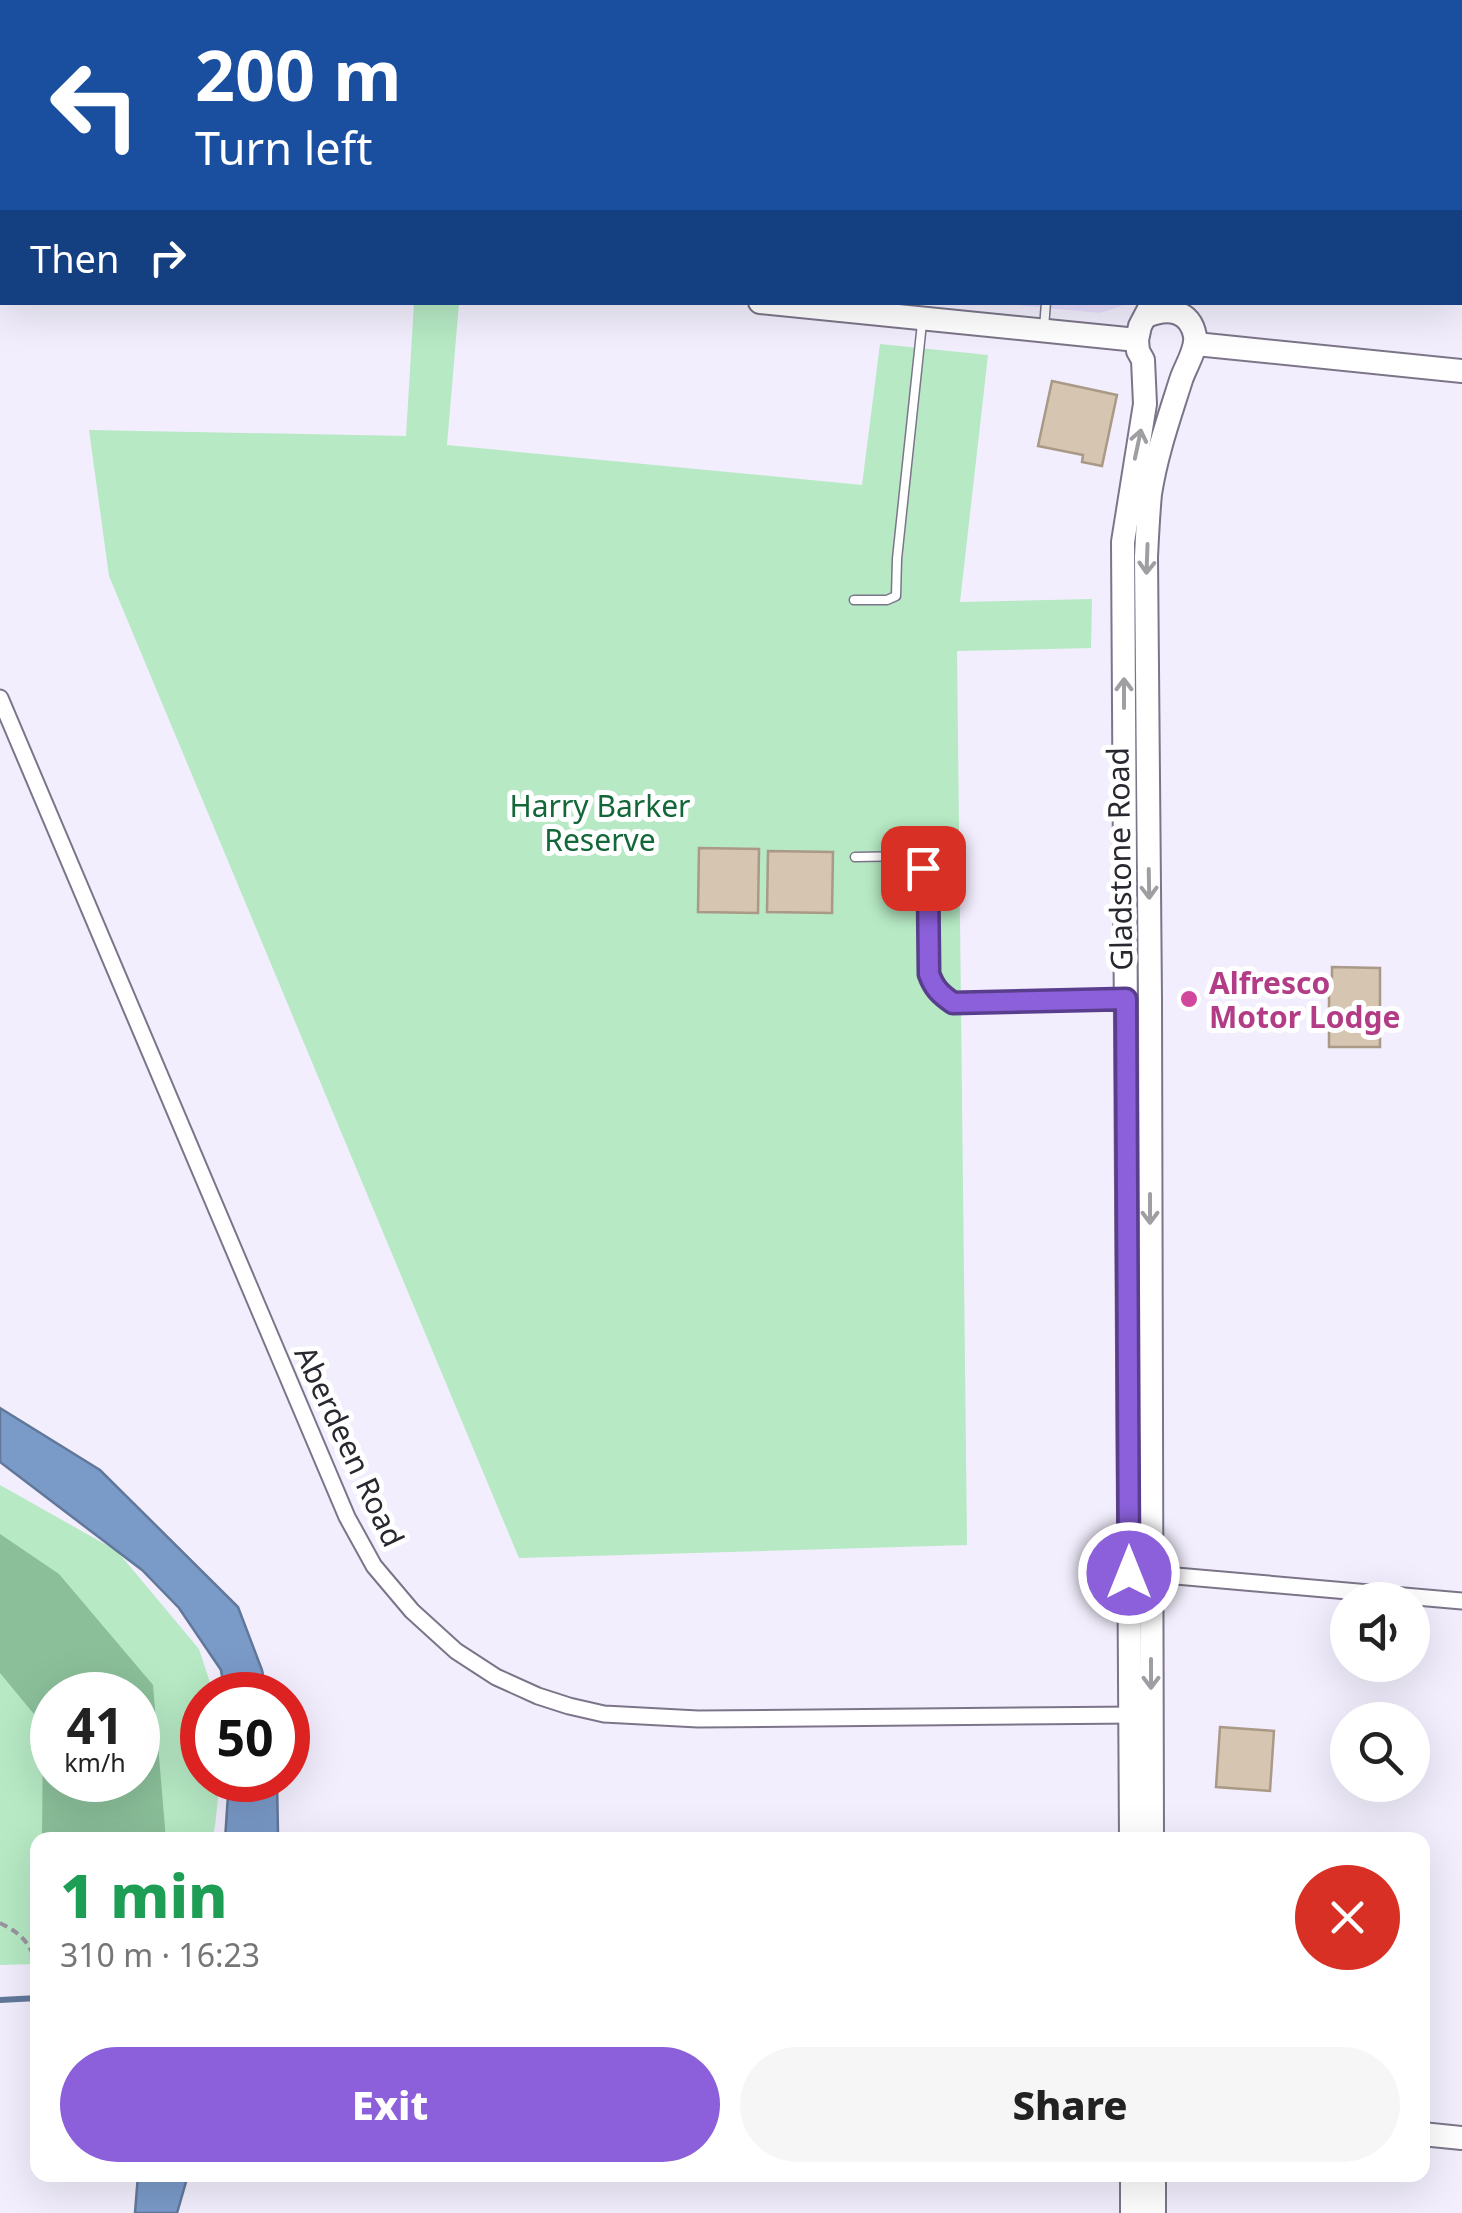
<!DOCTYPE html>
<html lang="en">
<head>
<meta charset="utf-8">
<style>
  :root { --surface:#fff; --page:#f6f6f6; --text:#222; --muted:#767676; --accent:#8b60da }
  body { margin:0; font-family:"Noto Sans",sans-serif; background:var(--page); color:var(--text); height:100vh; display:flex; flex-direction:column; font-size:38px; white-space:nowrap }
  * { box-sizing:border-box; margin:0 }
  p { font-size:32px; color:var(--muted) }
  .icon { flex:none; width:55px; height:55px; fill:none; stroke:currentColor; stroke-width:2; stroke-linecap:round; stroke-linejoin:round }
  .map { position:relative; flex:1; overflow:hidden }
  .panel { position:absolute; left:30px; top:1832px; width:1400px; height:350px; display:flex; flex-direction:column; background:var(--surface); border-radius:20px; box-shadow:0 10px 40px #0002 }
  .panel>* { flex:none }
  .banner { position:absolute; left:0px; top:0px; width:1462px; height:305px; box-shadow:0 10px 40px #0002; background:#1a4fa0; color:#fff; overflow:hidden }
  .buttons { position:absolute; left:1330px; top:1582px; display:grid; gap:20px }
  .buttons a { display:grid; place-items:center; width:100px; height:100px; border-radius:50%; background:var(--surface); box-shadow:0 10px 40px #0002; font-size:50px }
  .speed { position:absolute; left:30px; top:1672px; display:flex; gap:20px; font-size:50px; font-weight:700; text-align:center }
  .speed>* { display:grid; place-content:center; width:130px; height:130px; border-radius:50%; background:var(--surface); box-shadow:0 10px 40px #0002; line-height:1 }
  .speed small { font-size:25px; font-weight:400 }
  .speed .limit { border:15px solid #d22; background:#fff; color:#111 }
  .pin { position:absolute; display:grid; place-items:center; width:85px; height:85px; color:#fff; margin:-42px; border-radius:20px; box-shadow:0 5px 15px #0006 }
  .me { position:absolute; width:110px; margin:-55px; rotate:0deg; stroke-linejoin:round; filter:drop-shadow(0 0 8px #0008) }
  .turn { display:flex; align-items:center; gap:35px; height:210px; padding:0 30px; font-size:45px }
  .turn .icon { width:130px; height:130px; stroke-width:2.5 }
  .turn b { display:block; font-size:70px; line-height:85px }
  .then { display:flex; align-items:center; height:95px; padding:0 30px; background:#0003; gap:20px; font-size:38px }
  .round { display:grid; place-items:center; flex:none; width:105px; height:105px; border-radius:52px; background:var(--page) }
  .overview { display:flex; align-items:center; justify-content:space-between; height:170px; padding:0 30px }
  h1 { font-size:60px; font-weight:800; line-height:75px; color:#1e9e55 }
  .button { display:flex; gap:20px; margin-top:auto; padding:20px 30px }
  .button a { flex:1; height:115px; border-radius:60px; background:var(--accent); color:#fff; font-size:40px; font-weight:800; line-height:115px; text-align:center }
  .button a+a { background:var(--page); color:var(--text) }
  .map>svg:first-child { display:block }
  .built { fill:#e8defd }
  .green { fill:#b6e9c4; fill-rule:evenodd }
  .forest { fill:#8bbf9a; fill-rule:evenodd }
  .water { fill:#7a9ac8; stroke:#62789a; stroke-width:2.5 }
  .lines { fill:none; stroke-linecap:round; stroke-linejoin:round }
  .stream { stroke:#62789a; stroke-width:6 }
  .building { fill:#d5c5b1; stroke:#a99986; stroke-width:2.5 }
  .lane-casing { stroke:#7c758a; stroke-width:11 }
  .street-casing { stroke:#7c758a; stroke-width:19 }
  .secondary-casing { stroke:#7c758a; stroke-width:26 }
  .path { stroke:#9894a0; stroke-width:4; stroke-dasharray:8 5; stroke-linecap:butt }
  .lane { stroke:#fff; stroke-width:8 }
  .street { stroke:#fff; stroke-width:15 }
  .secondary { stroke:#fff; stroke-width:22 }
  .oneway { stroke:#9f9ea2 }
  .route-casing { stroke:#5a3e8e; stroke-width:25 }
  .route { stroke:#8b60da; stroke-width:18 }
  .hotel-dot { fill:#d1479c; stroke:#fff; stroke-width:4 }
  .labels { text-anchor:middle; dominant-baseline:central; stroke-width:10; stroke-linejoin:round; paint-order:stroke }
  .park-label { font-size:30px; fill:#146739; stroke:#fff }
  .street-label { font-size:30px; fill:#2a2730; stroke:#fff }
  .hotel-label { font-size:30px; font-weight:bold; fill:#b23c85; stroke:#fff; text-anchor:start }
</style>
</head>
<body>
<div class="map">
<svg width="1462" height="2213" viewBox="0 0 1462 2213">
  <rect width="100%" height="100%" fill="#f2eefd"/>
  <!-- built -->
  <path class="built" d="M 996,303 L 1130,303 L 1100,313 Z"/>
  <!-- green -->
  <g class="green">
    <path d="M 414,303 L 459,303 L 447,445 L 862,485 L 880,344 L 988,355 L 960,602 L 1092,599 L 1091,648 L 957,651 L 967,1545 L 519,1558 L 109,576 L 89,430 L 406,436 Z"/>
    <path d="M 0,1485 L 117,1551 L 199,1649 L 214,1695 L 202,1695 L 202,1780 L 220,1780 L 215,1826 L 212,1840 L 38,1840 L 37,1964 L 0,1965 ZM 52,1695 L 138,1695 L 138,1780 L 52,1780 Z"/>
  </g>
  <!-- forest -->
  <path class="forest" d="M 0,1534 L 59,1574 L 153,1685 L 166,1840 L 42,1840 L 43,1725 L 0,1673 ZM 52,1695 L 138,1695 L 138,1780 L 52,1780 Z"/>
  <!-- water -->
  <g class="water">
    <path d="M 0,1408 L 100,1470 L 238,1607 L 262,1670 L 267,1695 L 225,1695 L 221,1670 L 179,1608 L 142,1570 L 0,1462 Z"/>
    <path d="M 229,1780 L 277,1780 L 278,1834 L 276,1840 L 225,1840 Z"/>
    <path d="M 138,2175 L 188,2175 L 177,2213 L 135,2213 Z"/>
  </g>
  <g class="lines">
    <!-- stream -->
    <path class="stream" d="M 0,2000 L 38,1998"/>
  </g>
  <!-- building -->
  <g class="building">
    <path d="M 1052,381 L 1117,395 L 1102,466 L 1082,462 L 1083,455 L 1038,446 Z"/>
    <path d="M 699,848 L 759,849 L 758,913 L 698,912 Z"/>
    <path d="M 768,851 L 833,852 L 832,913 L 767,912 Z"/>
    <path d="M 1332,967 L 1380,968 L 1380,1047 L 1329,1047 L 1329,996 L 1317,996 L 1318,977 L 1332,977 Z"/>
    <path d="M 1220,1727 L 1274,1731 L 1270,1791 L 1216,1787 Z"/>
  </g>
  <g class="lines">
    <!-- lane casing -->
    <g class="lane-casing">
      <g id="lane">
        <path d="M 1044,328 L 1046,302"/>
        <path d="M 854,600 L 887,600 L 896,596 L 897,559 L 922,323"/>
        <path d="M 855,857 L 913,856 L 923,868 L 928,882 L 929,974 C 934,988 940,994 953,1003 L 1120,999"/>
      </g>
    </g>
    <!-- street casing -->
    <g class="street-casing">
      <g id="street">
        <path d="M 458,0 L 459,2"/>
        <path d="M 0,698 L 347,1517 L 374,1566 L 412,1611 L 456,1651 L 496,1677 L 538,1696 L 569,1706 L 604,1714 L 698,1719 L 1137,1715"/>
        <path d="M 1142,1573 L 1462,1601"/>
      </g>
    </g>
    <!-- secondary casing -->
    <g class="secondary-casing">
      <g id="secondary">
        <path d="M 1226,2 L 1227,0"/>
        <path d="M 1250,2 L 1251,0"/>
        <path d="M 0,229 L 2,229"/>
        <path d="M 760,302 L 1137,340"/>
        <path d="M 1147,316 C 1168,307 1190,310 1195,336 C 1197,350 1185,367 1181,380 C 1169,418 1156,455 1150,494 C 1148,515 1147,536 1146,557 L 1150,999 L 1152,1840"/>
        <path d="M 1196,344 L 1462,371"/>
        <path d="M 1131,1840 L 1123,542 L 1145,404 L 1143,360 L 1138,351 L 1137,340 L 1140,326 L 1151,305"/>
        <path d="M 1422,2134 L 1462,2138"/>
        <path d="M 1132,2175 L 1132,2213"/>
        <path d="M 1154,2175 L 1154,2213"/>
      </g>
    </g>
    <!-- path -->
    <path class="path" d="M 0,1923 C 25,1935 33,1947 38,1974"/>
    <!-- lane -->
    <use href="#lane" class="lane"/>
    <!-- street -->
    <use href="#street" class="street"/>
    <!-- secondary -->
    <use href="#secondary" class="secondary"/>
  </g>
  <!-- one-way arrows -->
  <defs><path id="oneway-shaft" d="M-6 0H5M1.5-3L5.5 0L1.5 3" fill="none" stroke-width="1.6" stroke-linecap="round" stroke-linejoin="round" transform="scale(2.5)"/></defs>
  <g class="oneway">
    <use href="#oneway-shaft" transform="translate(1138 444) rotate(-78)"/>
    <use href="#oneway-shaft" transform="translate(1147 559) rotate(92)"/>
    <use href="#oneway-shaft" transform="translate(1124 693) rotate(-90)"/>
    <use href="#oneway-shaft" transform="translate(1149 884) rotate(89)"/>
    <use href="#oneway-shaft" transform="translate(1150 1209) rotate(90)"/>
    <use href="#oneway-shaft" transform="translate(1151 1674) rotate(90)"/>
  </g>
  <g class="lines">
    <!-- route casing -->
    <g class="route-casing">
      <path id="route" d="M 923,868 L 928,882 L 929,974 C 934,988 940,994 953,1003 L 1126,999 L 1129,1573"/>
    </g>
    <!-- route -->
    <use href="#route" class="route"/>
  </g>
  <!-- markers -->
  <circle class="hotel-dot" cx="1189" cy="999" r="10"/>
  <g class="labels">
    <!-- park labels -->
    <g class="park-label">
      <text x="600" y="805">Harry Barker<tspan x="600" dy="34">Reserve</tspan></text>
    </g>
    <!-- street labels -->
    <g class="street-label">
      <text transform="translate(1119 859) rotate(-91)">Gladstone Road</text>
      <text transform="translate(350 1446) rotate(65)">Aberdeen Road</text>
    </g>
    <!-- hotel labels -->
    <g class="hotel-label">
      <text x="1209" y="982">Alfresco<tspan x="1209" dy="34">Motor Lodge</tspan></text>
    </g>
  </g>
</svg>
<div class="buttons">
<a><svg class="icon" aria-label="sound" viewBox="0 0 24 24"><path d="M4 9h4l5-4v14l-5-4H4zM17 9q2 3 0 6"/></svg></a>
<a><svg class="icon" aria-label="search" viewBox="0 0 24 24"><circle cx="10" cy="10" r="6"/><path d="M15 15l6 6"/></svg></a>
</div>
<div class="speed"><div>41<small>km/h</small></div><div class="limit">50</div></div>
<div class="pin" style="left:923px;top:868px;background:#d93025"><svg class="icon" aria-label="arrive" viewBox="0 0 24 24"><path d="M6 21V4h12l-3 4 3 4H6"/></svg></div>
<svg class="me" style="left:1129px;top:1573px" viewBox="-20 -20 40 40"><circle r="17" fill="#8b60da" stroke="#fff" stroke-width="3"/><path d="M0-11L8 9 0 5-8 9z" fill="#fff"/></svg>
<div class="banner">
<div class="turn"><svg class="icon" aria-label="left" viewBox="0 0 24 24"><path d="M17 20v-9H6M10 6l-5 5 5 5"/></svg><div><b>200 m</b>Turn left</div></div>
<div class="then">Then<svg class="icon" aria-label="right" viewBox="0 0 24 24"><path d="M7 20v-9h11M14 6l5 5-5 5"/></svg></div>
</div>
<section class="panel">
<div class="overview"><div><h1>1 min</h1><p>310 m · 16:23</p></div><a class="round" style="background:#d93025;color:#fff"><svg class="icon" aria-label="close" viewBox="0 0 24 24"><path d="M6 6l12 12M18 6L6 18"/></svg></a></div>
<div class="button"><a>Exit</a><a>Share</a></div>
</section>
</div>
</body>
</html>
